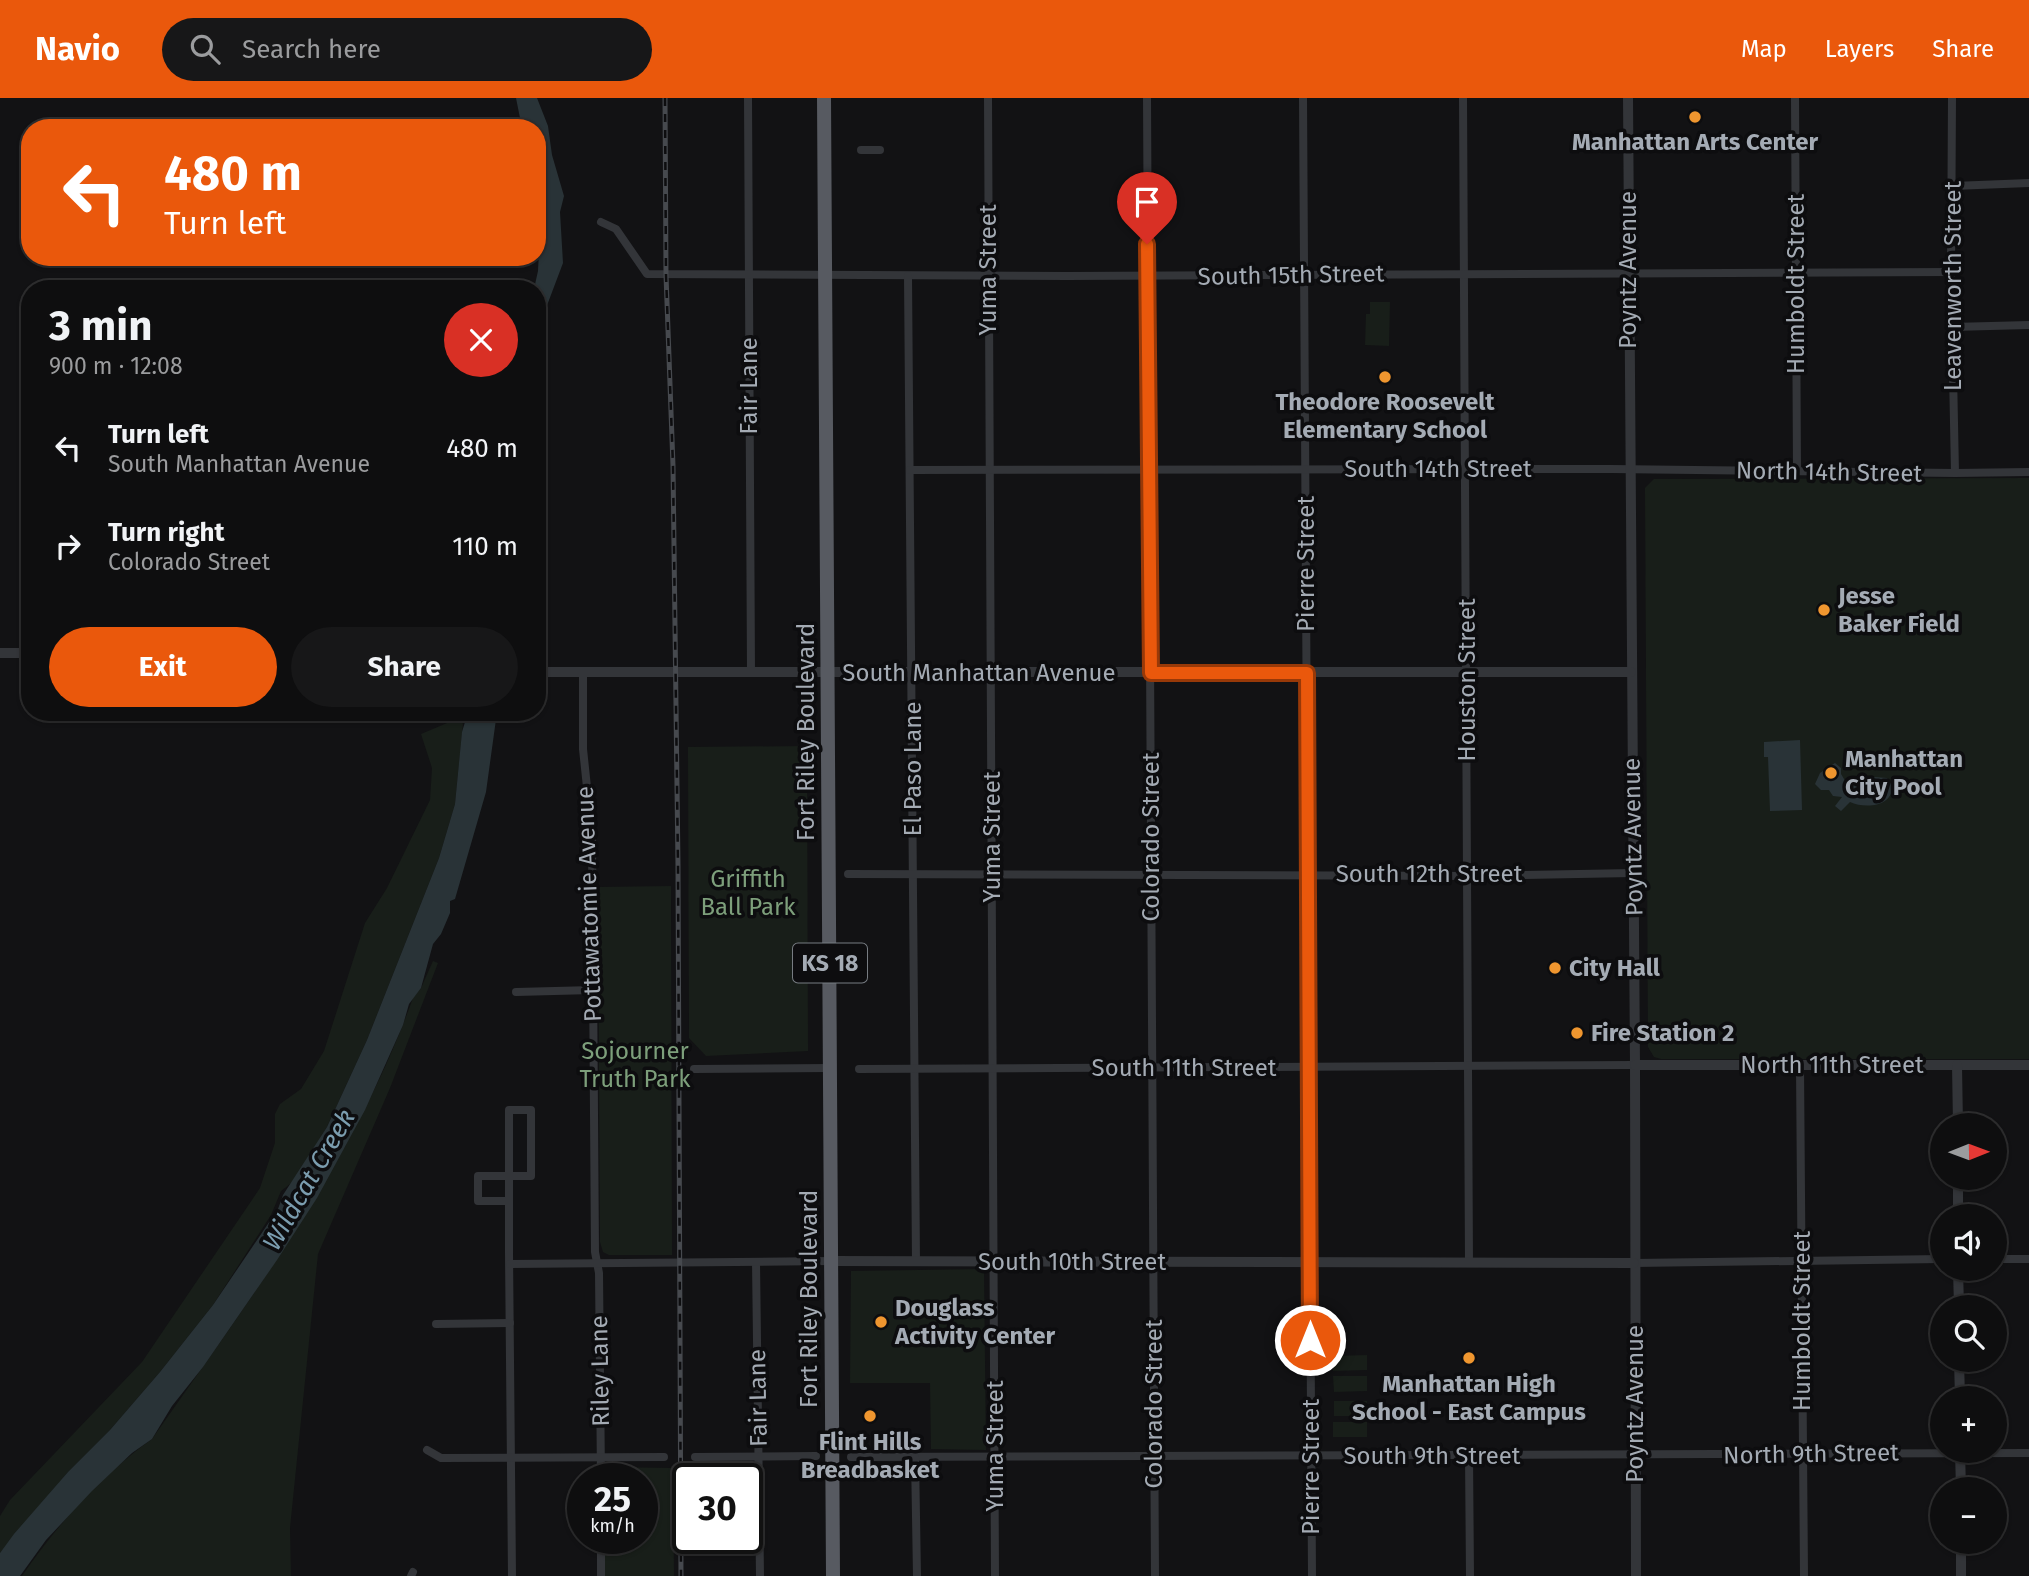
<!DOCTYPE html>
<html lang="en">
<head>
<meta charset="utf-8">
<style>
  :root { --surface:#0e0e0f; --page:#171718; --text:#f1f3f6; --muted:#9b9c9e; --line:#2e2e2f; --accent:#ea580c }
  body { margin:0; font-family:"Fira Sans",sans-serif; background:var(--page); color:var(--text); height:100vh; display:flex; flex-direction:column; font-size:26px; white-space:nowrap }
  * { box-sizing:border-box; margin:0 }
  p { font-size:23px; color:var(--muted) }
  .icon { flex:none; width:38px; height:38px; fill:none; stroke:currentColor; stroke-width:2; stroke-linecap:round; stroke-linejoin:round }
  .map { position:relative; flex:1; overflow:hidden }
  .drawer { position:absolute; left:21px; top:182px; width:525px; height:441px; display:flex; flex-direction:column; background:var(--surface); border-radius:28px; box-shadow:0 2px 5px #0004,0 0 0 2px var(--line) }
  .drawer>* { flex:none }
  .top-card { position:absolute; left:21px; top:21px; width:525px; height:147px; border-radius:28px; box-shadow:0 2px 5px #0004,0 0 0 2px var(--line); background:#ea580c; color:#fff; overflow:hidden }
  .needle { width:46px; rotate:89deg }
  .buttons { position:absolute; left:1930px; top:1015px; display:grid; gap:14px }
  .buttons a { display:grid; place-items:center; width:77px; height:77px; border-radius:50%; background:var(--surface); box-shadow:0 2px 5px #0004,0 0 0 2px var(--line); font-size:35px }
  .speed { position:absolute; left:567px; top:1365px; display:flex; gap:14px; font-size:35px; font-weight:700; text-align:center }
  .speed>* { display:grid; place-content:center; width:91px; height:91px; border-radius:50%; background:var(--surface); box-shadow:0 2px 5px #0004,0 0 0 2px var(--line); line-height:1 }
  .speed small { font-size:18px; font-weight:400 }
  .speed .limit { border:4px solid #111; border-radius:10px; background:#fff; color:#111 }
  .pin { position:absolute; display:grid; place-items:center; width:60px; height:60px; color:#fff; margin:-72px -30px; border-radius:50% 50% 50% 0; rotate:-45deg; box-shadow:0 0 7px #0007 }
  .pin .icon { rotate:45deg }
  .me { position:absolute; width:77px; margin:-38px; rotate:0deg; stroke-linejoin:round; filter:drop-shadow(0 0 5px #0008) }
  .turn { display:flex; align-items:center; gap:24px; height:147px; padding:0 28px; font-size:32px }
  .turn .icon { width:91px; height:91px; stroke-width:2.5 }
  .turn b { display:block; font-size:49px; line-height:60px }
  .round { display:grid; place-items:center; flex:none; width:74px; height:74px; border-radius:37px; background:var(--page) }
  .head { display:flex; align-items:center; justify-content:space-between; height:119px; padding:0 28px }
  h1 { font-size:42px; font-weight:700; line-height:52px }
  .button { display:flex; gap:14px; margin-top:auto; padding:14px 28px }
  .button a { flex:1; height:80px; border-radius:42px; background:var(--accent); color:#fff; font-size:28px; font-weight:700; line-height:80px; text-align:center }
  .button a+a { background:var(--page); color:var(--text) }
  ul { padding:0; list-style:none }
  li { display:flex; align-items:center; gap:21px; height:98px; padding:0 28px }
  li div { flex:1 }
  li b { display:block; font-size:26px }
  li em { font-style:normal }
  header { display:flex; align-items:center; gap:42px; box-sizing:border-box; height:98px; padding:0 35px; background:var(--accent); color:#fff }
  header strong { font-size:33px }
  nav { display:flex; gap:38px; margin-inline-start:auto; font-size:24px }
  .search { width:490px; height:63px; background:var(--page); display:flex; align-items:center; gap:18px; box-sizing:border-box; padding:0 24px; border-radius:38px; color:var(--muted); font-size:26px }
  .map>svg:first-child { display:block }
  .green { fill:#181e19 }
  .water { fill:#293337 }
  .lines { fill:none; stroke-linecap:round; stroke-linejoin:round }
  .minor { stroke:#333539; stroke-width:8 }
  .tertiary { stroke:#333539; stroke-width:10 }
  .trunk { stroke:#575a61; stroke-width:14 }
  .rail-casing { stroke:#46494e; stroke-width:5 }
  .rail { stroke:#0d0d0f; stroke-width:2.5; stroke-dasharray:8; stroke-linecap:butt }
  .route-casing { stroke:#983908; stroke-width:18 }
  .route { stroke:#ea580c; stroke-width:12 }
  .poi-dot { fill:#ef962f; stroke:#0d0d0f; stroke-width:2.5 }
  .labels { text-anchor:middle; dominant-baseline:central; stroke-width:7; stroke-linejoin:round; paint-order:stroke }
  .shield { fill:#0d0d0f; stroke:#777c82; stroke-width:2 }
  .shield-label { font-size:23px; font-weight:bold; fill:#a4abb4 }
  .poi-label { font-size:24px; font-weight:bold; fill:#a4abb4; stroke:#0d0d0f; text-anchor:start }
  .street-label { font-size:24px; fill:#a4abb4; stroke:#0d0d0f }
  .park-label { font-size:24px; fill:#7d9f7b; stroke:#0d0d0f }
  .water-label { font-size:26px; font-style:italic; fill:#7b9daf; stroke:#0d0d0f }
</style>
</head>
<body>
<header>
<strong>Navio</strong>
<div class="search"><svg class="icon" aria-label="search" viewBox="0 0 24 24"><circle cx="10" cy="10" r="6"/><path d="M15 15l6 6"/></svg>Search here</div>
<nav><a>Map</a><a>Layers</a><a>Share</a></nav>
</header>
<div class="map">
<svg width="2029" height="1478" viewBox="0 0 2029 1478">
  <rect width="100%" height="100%" fill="#121214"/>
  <!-- green -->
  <g class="green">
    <path d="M 1370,204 L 1390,204 L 1389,248 L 1365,247 L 1366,216 L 1370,216 Z"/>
    <path d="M 2029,380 L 2029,961 L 1661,961 L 1654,959 L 1648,949 L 1645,390 L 1654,381 Z"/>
    <path d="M 459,620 L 463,626 L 455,706 L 439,760 L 367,942 L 327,1029 L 294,1083 L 281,1093 L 271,1117 L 213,1207 L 160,1274 L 110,1332 L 68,1374 L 0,1455 L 0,1418 L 10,1402 L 142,1264 L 260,1090 L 275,1045 L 275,1016 L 280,1006 L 301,991 L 324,953 L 365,825 L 387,790 L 430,702 L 432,670 L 421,636 Z"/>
    <path d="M 807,648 L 808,953 L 706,958 L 689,940 L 688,649 Z"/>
    <path d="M 671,788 L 672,1157 L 609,1157 L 603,1154 L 600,1144 L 598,789 Z"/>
    <path d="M 433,863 L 438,865 L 390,990 L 318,1156 L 290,1430 L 291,1478 L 22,1478 C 57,1427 101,1377 152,1341 C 250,1201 354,1063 413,900 L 421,890 Z"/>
    <path d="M 984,1171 L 986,1352 L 931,1351 L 930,1285 L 850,1285 L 851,1173 Z"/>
    <path d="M 1367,1257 L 1367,1272 L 1333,1273 L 1333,1258 Z"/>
    <path d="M 1333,1278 L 1367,1278 L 1367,1293 L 1334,1294 Z"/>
    <rect x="1334" y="1303" width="33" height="15"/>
    <rect x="1333" y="1324" width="34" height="15"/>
    <path d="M 604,1369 L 673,1370 L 674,1478 L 605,1478 L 604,1440 L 642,1440 L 642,1381 L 604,1381 Z"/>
  </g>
  <!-- water -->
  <g class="water">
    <path d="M 516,0 L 537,0 L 548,28 L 552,57 L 564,98 L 560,114 L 563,165 L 543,218 L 541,240 L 544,266 L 542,282 L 544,317 L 541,330 L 540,367 L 537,372 L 537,191 L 534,191 L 538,173 L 539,153 L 537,30 L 522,30 Z"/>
    <path d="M 468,614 L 497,614 L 486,694 L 455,801 L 450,803 L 450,815 L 441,836 L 433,846 L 421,890 L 409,906 L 403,927 L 365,1012 L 317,1100 L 277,1162 L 203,1269 L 172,1308 L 152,1341 L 132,1355 L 92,1393 L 46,1442 L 20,1478 L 0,1478 L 0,1455 L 14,1436 L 68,1374 L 110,1332 L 160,1274 L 213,1207 L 278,1111 L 283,1097 L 327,1029 L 367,942 L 439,760 L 455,706 L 462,634 Z"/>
    <path d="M 1800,642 L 1802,712 L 1770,713 L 1768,659 L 1764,659 L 1764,644 Z"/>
    <path d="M 1835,665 L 1841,670 L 1841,676 L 1847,686 L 1853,682 L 1857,683 L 1863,691 L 1874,679 L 1887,680 L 1892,687 C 1894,709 1865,711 1850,704 L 1841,713 L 1835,708 L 1842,699 L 1833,698 L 1829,692 L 1821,692 L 1815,686 L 1820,675 Z"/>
  </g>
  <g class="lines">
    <!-- minor -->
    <g class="minor">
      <path d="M 748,0 L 751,575"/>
      <path d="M 988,0 L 995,1478"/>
      <path d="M 1147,0 L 1155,1478"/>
      <path d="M 1303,0 L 1312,1478"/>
      <path d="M 1463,0 L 1469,1165"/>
      <path d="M 1795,0 L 1797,372"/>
      <path d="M 1952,0 L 1951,174 L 1955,375"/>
      <path d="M 861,52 L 880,52"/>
      <path d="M 1953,88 L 2029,85"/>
      <path d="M 601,124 L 616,131 L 647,176 L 1067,178 L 1951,174"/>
      <path d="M 908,178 L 916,1164"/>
      <path d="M 1952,229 L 2029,227"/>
      <path d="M 910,372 L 1611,371 L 1955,375 L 2029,374"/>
      <path d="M 583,573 L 583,651 L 592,737 L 595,1154 L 599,1175 L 601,1381"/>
      <path d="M 848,776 L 1478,778 L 1633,775"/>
      <path d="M 516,894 L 593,892"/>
      <path d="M 1800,968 L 1804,1478"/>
      <path d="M 694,971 L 830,970"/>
      <path d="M 859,971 L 1635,967"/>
      <path d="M 509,1103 L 478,1103 L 478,1078 L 531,1078 L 531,1012 L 509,1012 C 509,1060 509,1107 509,1155 L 512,1478"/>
      <path d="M 1995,1161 L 2029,1161"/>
      <path d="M 756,1164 L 760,1478"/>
      <path d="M 1634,1165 L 1942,1161"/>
      <path d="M 510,1166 L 832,1163"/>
      <path d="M 436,1226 L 510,1225"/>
      <path d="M 427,1352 L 441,1360 L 664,1359"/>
      <path d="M 1469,1357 L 1470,1478"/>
      <path d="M 695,1359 L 816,1358"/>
      <path d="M 851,1359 L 2029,1355"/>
      <path d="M 915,1359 L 917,1478"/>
      <path d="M 601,1440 L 601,1478"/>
      <path d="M 411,1478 L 413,1474"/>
    </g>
    <!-- tertiary -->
    <g class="tertiary">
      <path d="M 1628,0 L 1635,967 L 1636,1478"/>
      <path d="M 0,555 L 30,555"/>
      <path d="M 537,574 L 1631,574"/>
      <path d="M 1635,967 L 2029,967"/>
      <path d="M 1957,967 L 1958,1027"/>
      <path d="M 1958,1080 L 1958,1118"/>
      <path d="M 832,1163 L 1634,1165"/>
      <path d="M 1958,1171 L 1959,1209"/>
      <path d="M 1959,1262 L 1960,1300"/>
      <path d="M 1960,1353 L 1961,1391"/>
      <path d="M 1961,1444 L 1961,1478"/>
    </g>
    <!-- trunk -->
    <path class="trunk" d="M 824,0 L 833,1478"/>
    <!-- rail casing -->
    <g class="rail-casing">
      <path id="rail" d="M 665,0 L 666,177 L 673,368 L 678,768 L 681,1478"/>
    </g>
    <!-- rail -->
    <use href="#rail" class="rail"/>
  </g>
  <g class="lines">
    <!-- route casing -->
    <g class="route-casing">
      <path id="route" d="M 1147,146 L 1151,575 L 1307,575 L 1310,1242"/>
    </g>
    <!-- route -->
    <use href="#route" class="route"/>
  </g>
  <!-- markers -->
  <g class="poi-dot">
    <circle cx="1695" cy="19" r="7"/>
    <circle cx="1385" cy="279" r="7"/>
    <circle cx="1824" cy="512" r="7"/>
    <circle cx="1831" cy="675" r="7"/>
    <circle cx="1555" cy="870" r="7"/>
    <circle cx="1577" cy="935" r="7"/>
    <circle cx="881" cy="1224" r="7"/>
    <circle cx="1469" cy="1260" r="7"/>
    <circle cx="870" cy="1318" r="7"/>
  </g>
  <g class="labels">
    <!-- shield labels -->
    <rect class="shield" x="793" y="845.5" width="74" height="39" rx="5"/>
    <g class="shield-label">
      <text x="830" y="865">KS 18</text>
    </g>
    <!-- poi labels -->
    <g class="poi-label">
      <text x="1695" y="44" text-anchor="middle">Manhattan Arts Center</text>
      <text x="1385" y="304" text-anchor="middle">Theodore Roosevelt<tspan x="1385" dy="28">Elementary School</tspan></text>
      <text x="1838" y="498">Jesse<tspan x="1838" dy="28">Baker Field</tspan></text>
      <text x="1845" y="661">Manhattan<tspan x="1845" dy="28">City Pool</tspan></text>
      <text x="1569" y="870">City Hall</text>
      <text x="1591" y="935">Fire Station 2</text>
      <text x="895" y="1210">Douglass<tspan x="895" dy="28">Activity Center</tspan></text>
      <text x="1469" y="1286" text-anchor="middle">Manhattan High<tspan x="1469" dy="28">School - East Campus</tspan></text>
      <text x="870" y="1344" text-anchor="middle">Flint Hills<tspan x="870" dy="28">Breadbasket</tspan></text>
    </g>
    <!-- street labels -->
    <g class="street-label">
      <text transform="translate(988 172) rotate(-90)">Yuma Street</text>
      <text transform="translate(1628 172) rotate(-90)">Poyntz Avenue</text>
      <text transform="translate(1291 177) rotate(-1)">South 15th Street</text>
      <text transform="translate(1796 186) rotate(-90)">Humboldt Street</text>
      <text transform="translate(1953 188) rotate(-90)">Leavenworth Street</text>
      <text transform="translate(749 288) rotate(-90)">Fair Lane</text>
      <text x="1438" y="371">South 14th Street</text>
      <text transform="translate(1829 374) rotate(1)">North 14th Street</text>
      <text transform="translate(1306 466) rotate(-90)">Pierre Street</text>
      <text x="979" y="575">South Manhattan Avenue</text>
      <text transform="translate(1467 582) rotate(-90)">Houston Street</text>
      <text transform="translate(806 634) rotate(-90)">Fort Riley Boulevard</text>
      <text transform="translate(913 671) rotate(-90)">El Paso Lane</text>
      <text transform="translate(992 739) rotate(-90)">Yuma Street</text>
      <text transform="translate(1151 739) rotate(-90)">Colorado Street</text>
      <text transform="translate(1633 739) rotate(-91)">Poyntz Avenue</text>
      <text x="1429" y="776">South 12th Street</text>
      <text transform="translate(589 806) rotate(-92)">Pottawatomie Avenue</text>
      <text x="1832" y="967">North 11th Street</text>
      <text x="1184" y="970">South 11th Street</text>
      <text x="1072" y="1164">South 10th Street</text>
      <text transform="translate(809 1201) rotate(-90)">Fort Riley Boulevard</text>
      <text transform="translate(1802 1223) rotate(-90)">Humboldt Street</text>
      <text transform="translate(600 1273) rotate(-91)">Riley Lane</text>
      <text transform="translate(758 1300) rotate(-91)">Fair Lane</text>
      <text transform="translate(1154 1306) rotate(-90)">Colorado Street</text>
      <text transform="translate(1635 1306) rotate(-90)">Poyntz Avenue</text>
      <text transform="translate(995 1348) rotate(-90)">Yuma Street</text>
      <text transform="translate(1811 1356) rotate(-1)">North 9th Street</text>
      <text x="1432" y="1358">South 9th Street</text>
      <text transform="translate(1311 1369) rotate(-90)">Pierre Street</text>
    </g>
    <!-- park labels -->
    <g class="park-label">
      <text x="748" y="781">Griffith<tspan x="748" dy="28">Ball Park</tspan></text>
      <text x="635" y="953">Sojourner<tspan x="635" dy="28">Truth Park</tspan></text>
    </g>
    <!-- water labels -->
    <g class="water-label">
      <text transform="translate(309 1082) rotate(-60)">Wildcat Creek</text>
    </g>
  </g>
</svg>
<div class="buttons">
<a><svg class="needle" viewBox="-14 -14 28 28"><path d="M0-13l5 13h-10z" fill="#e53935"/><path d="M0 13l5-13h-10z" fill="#9b9c9e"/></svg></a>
<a><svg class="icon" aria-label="sound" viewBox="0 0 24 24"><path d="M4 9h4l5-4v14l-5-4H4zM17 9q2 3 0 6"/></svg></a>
<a><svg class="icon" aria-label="search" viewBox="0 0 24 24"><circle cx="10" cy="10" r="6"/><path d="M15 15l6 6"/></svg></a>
<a>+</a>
<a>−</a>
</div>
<div class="speed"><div>25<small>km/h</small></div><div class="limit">30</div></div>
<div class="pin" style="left:1147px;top:146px;background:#d93025"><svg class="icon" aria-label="arrive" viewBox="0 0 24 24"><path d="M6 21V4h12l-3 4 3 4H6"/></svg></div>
<svg class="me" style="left:1310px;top:1242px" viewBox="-20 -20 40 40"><circle r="17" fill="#ea580c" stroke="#fff" stroke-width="3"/><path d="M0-11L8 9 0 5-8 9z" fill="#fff"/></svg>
<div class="top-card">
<div class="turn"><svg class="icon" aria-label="left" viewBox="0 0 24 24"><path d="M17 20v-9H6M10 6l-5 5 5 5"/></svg><div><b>480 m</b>Turn left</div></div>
</div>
<section class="drawer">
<div class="head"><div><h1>3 min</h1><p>900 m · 12:08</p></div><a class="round" style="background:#d93025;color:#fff"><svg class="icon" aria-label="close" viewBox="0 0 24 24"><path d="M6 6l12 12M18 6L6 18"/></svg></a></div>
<ul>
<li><svg class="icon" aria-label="left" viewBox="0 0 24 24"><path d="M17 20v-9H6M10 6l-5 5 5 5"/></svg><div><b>Turn left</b><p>South Manhattan Avenue</p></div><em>480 m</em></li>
<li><svg class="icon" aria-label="right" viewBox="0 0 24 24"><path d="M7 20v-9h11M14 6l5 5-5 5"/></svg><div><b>Turn right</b><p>Colorado Street</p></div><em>110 m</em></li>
</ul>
<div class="button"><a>Exit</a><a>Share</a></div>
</section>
</div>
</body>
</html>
